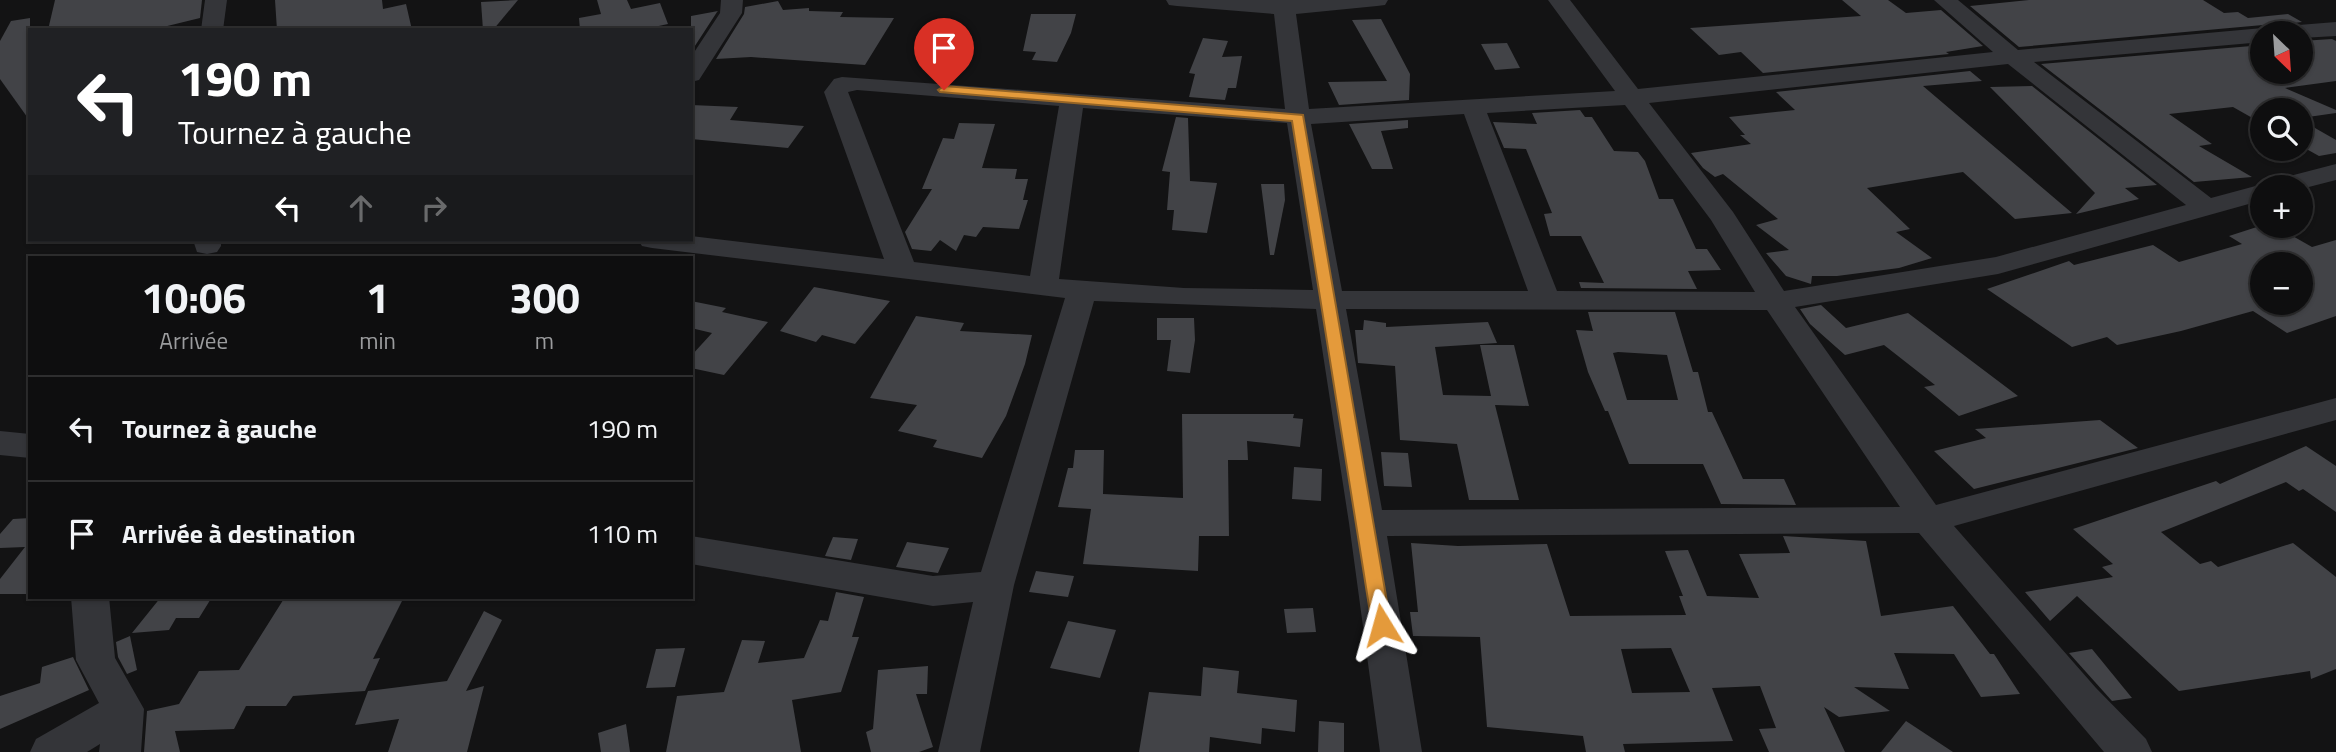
<!DOCTYPE html>
<html lang="fr">
<head>
<meta charset="utf-8">
<style>
  :root { --surface:#0e0e0f; --page:#171718; --text:#f1f3f6; --muted:#9b9c9e; --line:#2e2e2f }
  body { margin:0; font-family:"Titillium Web",sans-serif; background:var(--page); color:var(--text); height:100vh; display:flex; flex-direction:column; font-size:26px; white-space:nowrap }
  * { box-sizing:border-box; margin:0 }
  p { font-size:23px; color:var(--muted) }
  .icon { flex:none; width:38px; height:38px; fill:none; stroke:currentColor; stroke-width:2; stroke-linecap:round; stroke-linejoin:round }
  .map { position:relative; flex:1; overflow:hidden }
  .details { position:absolute; left:28px; top:256px; width:665px; height:343px; display:flex; flex-direction:column; background:var(--surface); border-radius:0px; box-shadow:0 2px 5px #0004,0 0 0 2px var(--line) }
  .details>* { flex:none }
  .guide { position:absolute; left:28px; top:28px; width:665px; height:214px; border-radius:0px; box-shadow:0 2px 5px #0004,0 0 0 2px var(--line); background:#202124; color:#fff; overflow:hidden }
  .needle { width:46px; rotate:155deg }
  .buttons { position:absolute; left:2250px; top:21px; display:grid; gap:14px }
  .buttons a { display:grid; place-items:center; width:63px; height:63px; border-radius:50%; background:var(--surface); box-shadow:0 2px 5px #0004,0 0 0 2px var(--line); font-size:35px }
  .pin { position:absolute; display:grid; place-items:center; width:60px; height:60px; color:#fff; margin:-72px -30px; border-radius:50% 50% 50% 0; rotate:-45deg; box-shadow:0 0 7px #0007 }
  .pin .icon { rotate:45deg }
  .me { position:absolute; width:77px; margin:-38px; rotate:352deg; stroke-linejoin:round; filter:drop-shadow(0 0 5px #0008) }
  .turn { display:flex; align-items:center; gap:24px; height:147px; padding:0 35px; font-size:32px }
  .turn .icon { width:91px; height:91px; stroke-width:2.5 }
  .turn b { display:block; font-size:49px; line-height:60px }
  .lanes { display:flex; align-items:center; height:66px; padding:0 35px; background:#0003; justify-content:center; gap:35px; direction:ltr }
  .lanes .off { opacity:.35 }
  .eta { display:flex; justify-content:space-evenly; align-items:center; height:119px; text-align:center }
  .eta b { font-size:42px; font-weight:700; line-height:49px }
  ul { padding:0; list-style:none }
  li { display:flex; align-items:center; gap:21px; height:105px; padding:0 35px; border-top:2px solid var(--line) }
  li div { flex:1 }
  li b { display:block; font-size:26px }
  li em { font-style:normal }
  .map>svg:first-child { display:block }
  .building { fill:#424347; fill-rule:evenodd }
  .lines { fill:none; stroke-linecap:round; stroke-linejoin:round }
  .minor { fill:#343539; fill-rule:evenodd }
  .route { fill:#e49a3b; stroke:#946426; stroke-width:2 }
</style>
</head>
<body>
<div class="map">
<svg width="2336" height="752" viewBox="0 0 2336 752">
  <rect width="100%" height="100%" fill="#131314"/>
  <!-- building -->
  <g class="building">
    <path d="M 55,0 L 202,0 L 200,18 L 151,30 L 48,30 Z"/>
    <path d="M 275,0 L 382,0 L 383,9 L 406,4 L 412,30 L 277,30 Z"/>
    <path d="M 518,0 L 493,30 L 483,30 L 481,2 Z"/>
    <path d="M 597,0 L 627,0 L 631,9 L 660,3 L 668,24 L 640,30 L 580,30 L 579,18 L 601,14 Z"/>
    <path d="M 1842,0 L 1888,0 L 1906,13 L 1941,10 L 1983,46 L 1946,52 L 1949,54 L 1763,73 L 1741,52 L 1719,55 L 1690,28 L 1861,16 Z"/>
    <path d="M 2029,0 L 2203,0 L 2224,13 L 2238,12 L 2248,18 L 2288,14 L 2302,22 L 2277,25 L 2274,30 L 2263,25 L 2019,47 L 1970,6 Z"/>
    <path d="M 778,1 L 783,10 L 809,8 L 809,11 L 843,12 L 840,17 L 894,18 L 865,65 L 751,57 L 716,59 L 744,14 L 745,7 Z"/>
    <path d="M 718,11 L 717,12 L 691,52 L 691,16 Z"/>
    <path d="M 1031,14 L 1076,14 L 1071,33 L 1057,62 L 1032,60 L 1036,52 L 1023,51 Z"/>
    <path d="M 30,18 L 30,121 L 0,79 L 0,41 L 11,21 Z"/>
    <path d="M 1381,19 L 1410,74 L 1409,100 L 1339,105 L 1328,82 L 1387,81 L 1352,20 Z"/>
    <path d="M 1203,38 L 1228,41 L 1222,57 L 1242,56 L 1236,88 L 1228,88 L 1225,100 L 1189,97 L 1195,74 L 1189,73 Z"/>
    <path d="M 2332,39 L 2336,41 L 2336,81 L 2285,88 L 2336,110 L 2336,113 L 2301,118 L 2301,110 L 2263,110 L 2263,124 L 2233,107 L 2169,114 L 2212,144 L 2199,146 L 2252,177 L 2194,182 L 2041,64 L 2263,45 L 2263,72 L 2301,72 L 2301,41 Z"/>
    <path d="M 1507,43 L 1520,68 L 1495,70 L 1481,44 Z"/>
    <path d="M 1970,71 L 1982,81 L 1923,86 L 2072,213 L 2015,219 L 1963,172 L 1867,188 L 1910,229 L 1896,232 L 1932,258 L 1899,268 L 1837,276 L 1812,276 L 1811,284 L 1786,276 L 1766,253 L 1789,250 L 1756,225 L 1778,219 L 1723,174 L 1715,177 L 1703,168 L 1691,153 L 1751,144 L 1740,135 L 1745,135 L 1729,117 L 1795,110 L 1776,92 Z"/>
    <path d="M 2032,86 L 2157,185 L 2125,188 L 2139,199 L 2076,214 L 2095,193 L 1990,87 Z"/>
    <path d="M 691,105 L 738,107 L 730,120 L 804,126 L 788,148 L 691,139 Z"/>
    <path d="M 1580,110 L 1585,117 L 1592,117 L 1614,151 L 1638,152 L 1645,161 L 1659,199 L 1673,199 L 1696,249 L 1707,249 L 1721,270 L 1688,271 L 1697,289 L 1581,288 L 1579,282 L 1604,283 L 1581,236 L 1550,236 L 1544,214 L 1552,213 L 1526,149 L 1504,148 L 1493,122 L 1537,124 L 1532,113 Z"/>
    <path d="M 1176,117 L 1188,118 L 1190,181 L 1217,183 L 1207,233 L 1172,230 L 1174,210 L 1167,210 L 1170,172 L 1162,171 Z"/>
    <path d="M 1408,120 L 1408,128 L 1381,131 L 1393,169 L 1372,169 L 1349,124 Z"/>
    <path d="M 2301,120 L 2336,140 L 2336,153 L 2319,156 L 2301,146 Z"/>
    <path d="M 959,123 L 995,124 L 982,168 L 1017,169 L 1015,179 L 1028,179 L 1023,200 L 1028,200 L 1019,229 L 983,227 L 976,237 L 964,235 L 956,251 L 940,240 L 931,251 L 912,249 L 905,232 L 932,189 L 922,189 L 943,138 L 954,139 Z"/>
    <path d="M 1261,184 L 1284,184 L 1285,200 L 1274,255 L 1270,255 Z"/>
    <path d="M 2263,225 L 2275,226 L 2312,247 L 2336,240 L 2336,316 L 2287,333 L 2253,311 L 2181,331 L 2117,345 L 2107,337 L 2072,347 L 1987,289 L 2069,261 L 2074,265 L 2153,245 L 2179,262 L 2242,244 L 2229,236 ZM 2263,264 L 2301,264 L 2301,303 L 2263,303 Z"/>
    <path d="M 814,287 L 890,301 L 855,344 L 822,335 L 816,342 L 780,331 Z"/>
    <path d="M 691,301 L 726,308 L 722,312 L 768,322 L 724,375 L 691,368 L 691,356 L 712,333 L 691,328 Z"/>
    <path d="M 1821,305 L 1846,328 L 1908,313 L 2018,396 L 1959,416 L 1924,387 L 1935,385 L 1884,345 L 1845,355 L 1810,324 L 1800,309 Z"/>
    <path d="M 1588,312 L 1675,312 L 1693,372 L 1698,372 L 1708,412 L 1712,412 L 1743,479 L 1784,479 L 1796,505 L 1721,504 L 1703,464 L 1629,464 L 1608,411 L 1605,411 L 1588,372 L 1576,330 L 1593,331 ZM 1618,352 L 1667,355 L 1678,400 L 1627,400 L 1613,353 Z"/>
    <path d="M 916,316 L 964,323 L 960,331 L 1032,335 L 1025,364 L 1006,416 L 982,458 L 933,447 L 937,440 L 898,431 L 917,405 L 870,398 Z"/>
    <path d="M 1157,318 L 1194,318 L 1195,340 L 1190,373 L 1167,371 L 1171,340 L 1157,340 Z"/>
    <path d="M 1364,320 L 1386,323 L 1386,327 L 1488,322 L 1497,343 L 1435,347 L 1443,395 L 1491,396 L 1480,345 L 1514,345 L 1529,406 L 1495,405 L 1519,500 L 1469,500 L 1457,444 L 1400,440 L 1395,366 L 1358,363 L 1355,330 L 1363,330 Z"/>
    <path d="M 1182,414 L 1294,414 L 1293,418 L 1303,419 L 1300,447 L 1247,441 L 1248,460 L 1228,460 L 1229,536 L 1199,536 L 1198,571 L 1083,564 L 1091,509 L 1058,507 L 1068,468 L 1073,468 L 1075,450 L 1104,450 L 1103,494 L 1183,498 Z"/>
    <path d="M 2100,420 L 2138,448 L 1974,489 L 1934,451 L 1986,438 L 1975,429 Z"/>
    <path d="M 2306,446 L 2336,466 L 2336,512 L 2303,489 L 2299,491 L 2286,482 L 2161,532 L 2200,564 L 2211,561 L 2218,567 L 2293,543 L 2336,577 L 2336,669 L 2311,679 L 2310,671 L 2179,691 L 2077,596 L 2050,621 L 2025,592 L 2113,577 L 2102,567 L 2113,564 L 2073,529 L 2216,481 L 2220,484 Z"/>
    <path d="M 1381,452 L 1408,453 L 1412,487 L 1384,486 Z"/>
    <path d="M 1294,467 L 1322,469 L 1321,501 L 1292,499 Z"/>
    <path d="M 30,518 L 30,594 L 0,594 L 0,579 L 25,547 L 0,548 L 0,534 L 13,519 Z"/>
    <path d="M 1783,536 L 1866,541 L 1881,616 L 1953,606 L 1990,654 L 1994,654 L 2020,694 L 1981,697 L 1954,654 L 1894,653 L 1909,689 L 1854,687 L 1890,711 L 1839,717 L 1824,707 L 1845,752 L 1769,752 L 1759,729 L 1776,728 L 1760,686 L 1712,688 L 1733,741 L 1623,744 L 1625,752 L 1586,752 L 1583,736 L 1487,727 L 1480,637 L 1413,636 L 1410,612 L 1418,612 L 1411,543 L 1458,546 L 1547,544 L 1570,616 L 1686,615 L 1679,596 L 1683,596 L 1665,551 L 1688,550 L 1707,596 L 1759,598 L 1739,554 L 1790,553 ZM 1671,648 L 1690,692 L 1632,693 L 1621,649 Z"/>
    <path d="M 833,537 L 858,539 L 851,560 L 825,556 Z"/>
    <path d="M 907,542 L 949,548 L 938,573 L 896,567 Z"/>
    <path d="M 1036,571 L 1074,576 L 1068,597 L 1029,592 Z"/>
    <path d="M 836,592 L 864,597 L 852,637 L 859,637 L 841,692 L 792,700 L 801,752 L 666,752 L 677,696 L 724,692 L 742,640 L 765,641 L 758,663 L 804,658 L 820,620 L 828,621 Z"/>
    <path d="M 161,597 L 212,597 L 199,618 L 176,618 L 169,630 L 132,633 Z"/>
    <path d="M 285,597 L 404,597 L 373,659 L 380,658 L 365,691 L 293,696 L 286,706 L 246,706 L 234,729 L 175,731 L 180,752 L 144,752 L 147,711 L 179,704 L 199,671 L 239,670 Z"/>
    <path d="M 1313,608 L 1316,632 L 1287,633 L 1284,609 Z"/>
    <path d="M 484,611 L 502,620 L 466,691 L 484,686 L 467,752 L 388,752 L 399,719 L 355,725 L 368,691 L 447,681 Z"/>
    <path d="M 1068,621 L 1116,630 L 1100,678 L 1050,668 Z"/>
    <path d="M 130,636 L 137,670 L 127,674 L 118,657 L 116,642 Z"/>
    <path d="M 685,648 L 675,687 L 646,688 L 656,649 Z"/>
    <path d="M 2092,649 L 2132,698 L 2112,701 L 2069,653 Z"/>
    <path d="M 73,657 L 89,690 L 0,729 L 0,696 L 40,683 L 42,667 Z"/>
    <path d="M 928,666 L 927,694 L 916,694 L 933,747 L 919,752 L 871,752 L 866,732 L 873,729 L 878,670 Z"/>
    <path d="M 1203,667 L 1239,671 L 1237,693 L 1297,700 L 1295,732 L 1262,728 L 1261,744 L 1210,737 L 1209,752 L 1139,752 L 1149,692 L 1201,696 Z"/>
    <path d="M 1319,721 L 1344,723 L 1344,752 L 1318,752 Z"/>
    <path d="M 1906,721 L 1953,752 L 1881,752 Z"/>
    <path d="M 626,724 L 630,752 L 601,752 L 598,733 Z"/>
  </g>
  <g class="lines">
    <!-- minor -->
    <g class="minor">
      <path d="M 205,0 L 227,0 L 223,30 L 201,30 Z"/>
      <path d="M 721,0 L 743,0 L 742,13 L 699,80 L 691,82 L 691,57 L 720,13 Z"/>
      <path d="M 1166,0 L 1388,0 L 1385,5 L 1377,6 L 1296,14 L 1309,109 L 1615,91 L 1548,0 L 1570,0 L 1638,89 L 1993,52 L 1934,0 L 1958,0 L 2018,50 L 2263,28 L 2271,30 L 2273,33 L 2263,33 L 2263,42 L 2034,62 L 2211,198 L 2263,184 L 2268,185 L 2271,181 L 2336,164 L 2336,180 L 2301,189 L 2301,187 L 2263,187 L 2263,200 L 1998,274 L 1795,307 L 1936,505 L 2336,398 L 2336,420 L 1954,526 L 2096,688 L 2146,739 L 2152,752 L 2104,752 L 1919,533 L 1387,536 L 1422,752 L 1380,752 L 1349,523 L 1316,309 L 1094,301 L 1014,585 L 980,752 L 938,752 L 973,602 L 933,606 L 691,564 L 691,536 L 933,576 L 981,572 L 1065,298 L 652,248 L 642,246 L 638,240 L 691,240 L 691,236 L 884,259 L 824,92 L 834,79 L 842,77 L 1285,109 L 1274,14 L 1177,6 L 1169,5 ZM 2008,64 L 2186,205 L 1996,257 L 1784,291 L 1733,212 L 1649,103 ZM 857,90 L 1059,106 L 1030,276 L 914,262 L 848,92 ZM 1625,105 L 1711,220 L 1755,292 L 1557,291 L 1487,113 ZM 1083,108 L 1287,123 L 1313,290 L 1184,288 L 1059,279 ZM 1464,114 L 1528,291 L 1342,291 L 1311,124 ZM 1346,309 L 1767,310 L 1900,507 L 1382,510 Z"/>
      <path d="M 2336,22 L 2336,36 L 2301,38 L 2301,33 L 2275,33 L 2278,28 L 2286,26 Z"/>
      <path d="M 193,240 L 221,240 L 221,246 L 217,252 L 207,254 L 197,252 Z"/>
      <path d="M 0,431 L 30,434 L 30,458 L 0,455 Z"/>
      <path d="M 71,597 L 109,597 L 115,658 L 144,709 L 141,752 L 99,752 L 100,744 L 87,752 L 30,752 L 36,739 L 99,703 L 76,660 Z"/>
    </g>
  </g>
  <!-- route -->
  <path class="route" d="M 944,86 L 1303,115 L 1391,625 L 1389,631 L 1382,633 L 1375,631 L 1372,625 L 1292,121 L 940,92 L 938,90 Z"/>
</svg>
<div class="buttons">
<a><svg class="needle" viewBox="-14 -14 28 28"><path d="M0-13l5 13h-10z" fill="#e53935"/><path d="M0 13l5-13h-10z" fill="#9b9c9e"/></svg></a>
<a><svg class="icon" aria-label="search" viewBox="0 0 24 24"><circle cx="10" cy="10" r="6"/><path d="M15 15l6 6"/></svg></a>
<a>+</a>
<a>−</a>
</div>
<div class="pin" style="left:944px;top:90px;background:#d93025"><svg class="icon" aria-label="arrive" viewBox="0 0 24 24"><path d="M6 21V4h12l-3 4 3 4H6"/></svg></div>
<svg class="me" style="left:1382px;top:625px" viewBox="-20 -20 40 40"><path d="M0-17L14 15 0 8-14 15z" fill="#e49a3b" stroke="#fff" stroke-width="4"/></svg>
<div class="guide">
<div class="turn"><svg class="icon" aria-label="left" viewBox="0 0 24 24"><path d="M17 20v-9H6M10 6l-5 5 5 5"/></svg><div><b>190 m</b>Tournez à gauche</div></div>
<div class="lanes"><svg class="icon" aria-label="left" viewBox="0 0 24 24"><path d="M17 20v-9H6M10 6l-5 5 5 5"/></svg><svg class="icon off" aria-label="ahead" viewBox="0 0 24 24"><path d="M12 20V5M6 11l6-6 6 6"/></svg><svg class="icon off" aria-label="right" viewBox="0 0 24 24"><path d="M7 20v-9h11M14 6l5 5-5 5"/></svg></div>
</div>
<section class="details">
<div class="eta">
<div><b>10:06</b><p>Arrivée</p></div>
<div><b>1</b><p>min</p></div>
<div><b>300</b><p>m</p></div>
</div>
<ul>
<li><svg class="icon" aria-label="left" viewBox="0 0 24 24"><path d="M17 20v-9H6M10 6l-5 5 5 5"/></svg><div><b>Tournez à gauche</b></div><em>190 m</em></li>
<li><svg class="icon" aria-label="arrive" viewBox="0 0 24 24"><path d="M6 21V4h12l-3 4 3 4H6"/></svg><div><b>Arrivée à destination</b></div><em>110 m</em></li>
</ul>
</section>
</div>
</body>
</html>
